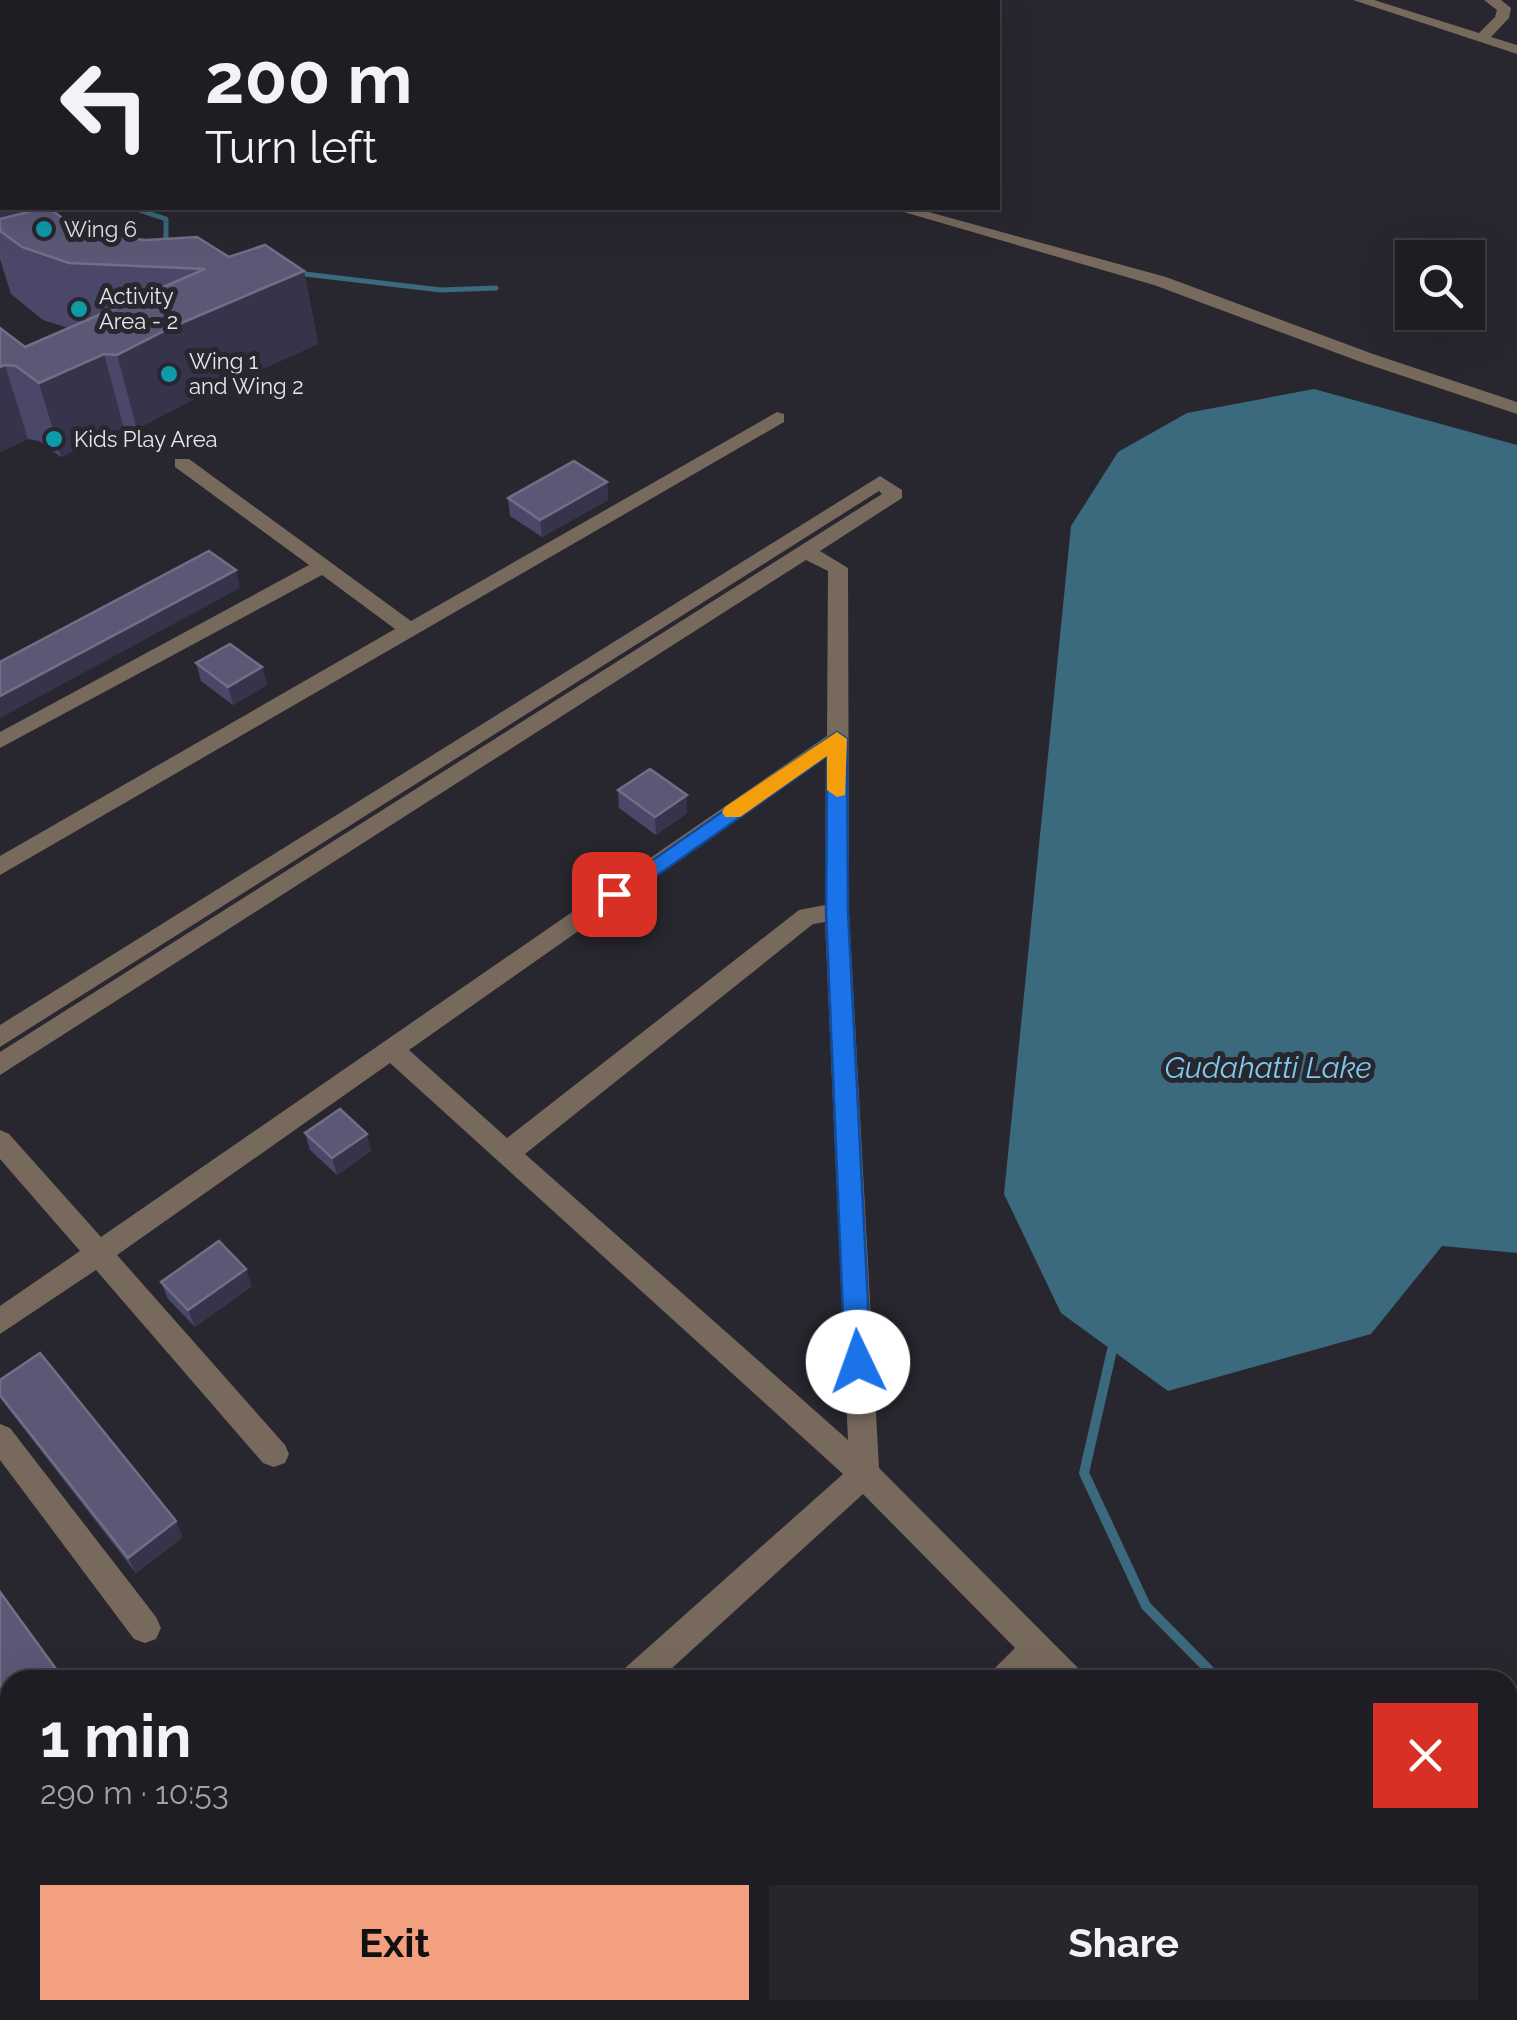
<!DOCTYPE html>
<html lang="en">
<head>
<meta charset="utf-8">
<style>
  :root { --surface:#1e1d23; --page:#26262b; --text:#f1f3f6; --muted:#a1a2a6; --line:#3c3b41; --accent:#f2a080 }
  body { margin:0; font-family:Raleway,sans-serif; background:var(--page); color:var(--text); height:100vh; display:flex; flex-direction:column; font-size:38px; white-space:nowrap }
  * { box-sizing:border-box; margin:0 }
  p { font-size:32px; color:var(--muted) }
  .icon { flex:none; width:55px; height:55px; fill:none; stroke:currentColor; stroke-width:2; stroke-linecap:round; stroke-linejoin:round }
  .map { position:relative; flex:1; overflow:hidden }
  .details { position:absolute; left:0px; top:1670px; width:1518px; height:350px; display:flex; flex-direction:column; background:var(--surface); border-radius:30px 30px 0 0; box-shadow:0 10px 40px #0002,0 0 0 2px var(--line) }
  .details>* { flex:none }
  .hud { position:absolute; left:0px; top:0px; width:1000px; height:210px; box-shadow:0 10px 40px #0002,0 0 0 2px var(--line); background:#1e1d23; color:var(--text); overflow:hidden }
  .controls { position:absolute; left:1395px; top:240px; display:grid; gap:20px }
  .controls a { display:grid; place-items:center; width:90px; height:90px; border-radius:0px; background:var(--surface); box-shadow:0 10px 40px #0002,0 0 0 2px var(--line); font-size:50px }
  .pin { position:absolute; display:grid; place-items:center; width:85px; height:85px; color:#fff; margin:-42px; border-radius:20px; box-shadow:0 5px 15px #0006 }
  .me { position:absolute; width:110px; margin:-55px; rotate:357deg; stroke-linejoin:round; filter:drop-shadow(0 0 8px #0008) }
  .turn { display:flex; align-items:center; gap:35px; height:210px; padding:0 40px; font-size:45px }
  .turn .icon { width:130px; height:130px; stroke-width:2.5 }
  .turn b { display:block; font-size:70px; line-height:85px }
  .round { display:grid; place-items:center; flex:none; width:105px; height:105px; border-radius:0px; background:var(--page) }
  .summary { display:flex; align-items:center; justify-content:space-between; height:170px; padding:0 40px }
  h1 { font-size:60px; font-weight:700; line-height:75px }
  .primary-button { display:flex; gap:20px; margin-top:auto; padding:20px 40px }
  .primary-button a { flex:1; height:115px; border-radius:0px; background:var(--accent); color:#111; font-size:40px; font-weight:700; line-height:115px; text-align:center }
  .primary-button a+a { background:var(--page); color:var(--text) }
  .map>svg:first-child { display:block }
  .water { fill:#3b697d }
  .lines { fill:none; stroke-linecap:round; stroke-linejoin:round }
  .stream-far1 { stroke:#3b697d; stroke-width:5 }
  .stream { stroke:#3b697d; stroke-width:10 }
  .minor { fill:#78695d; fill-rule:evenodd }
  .wall { fill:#4b4768 }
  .shaded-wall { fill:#36334b }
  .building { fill:#5b5876; stroke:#716e88; stroke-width:2.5 }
  .route { fill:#1a73e8; stroke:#114b97; stroke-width:2.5 }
  .slow { fill:#f59e0b }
  .culture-dot { fill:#0f9aa8; stroke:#28272f; stroke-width:4 }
  .labels { text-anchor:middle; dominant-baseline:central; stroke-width:10; stroke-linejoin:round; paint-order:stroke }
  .far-poi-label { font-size:22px; fill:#e6e6eb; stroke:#28272f; text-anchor:start }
  .water-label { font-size:30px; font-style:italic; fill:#7dcaeb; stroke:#28272f }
</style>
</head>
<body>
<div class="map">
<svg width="1517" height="2020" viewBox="0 0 1517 2020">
  <rect width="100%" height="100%" fill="#28272f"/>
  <!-- water -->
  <path class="water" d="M 1314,389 L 1517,445 L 1517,1253 L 1442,1246 L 1371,1334 L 1168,1391 L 1061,1313 L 1004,1194 L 1071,526 L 1118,452 L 1187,413 Z"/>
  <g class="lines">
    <!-- stream-far1 -->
    <g class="stream-far1">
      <path d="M 133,208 L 166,219 L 166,248"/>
      <path d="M 296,273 L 441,290 L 496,288"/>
    </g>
    <!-- stream -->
    <g class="stream">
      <path d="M 1112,1350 L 1084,1473 L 1146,1606 L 1219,1680"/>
      <path d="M 1449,2010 L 1451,2020"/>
    </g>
    <!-- minor -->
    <g class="minor">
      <path d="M 1353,0 L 1374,0 L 1479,33 L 1495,17 L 1497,10 L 1484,0 L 1501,0 L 1511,8 L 1509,18 L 1491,37 L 1517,45 L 1517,54 Z"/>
      <path d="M 890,208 L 914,208 L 1166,277 L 1373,354 L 1517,402 L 1517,414 L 1361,362 L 1154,285 Z"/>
      <path d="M 777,412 L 784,414 L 784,422 L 0,875 L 0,856 L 395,629 L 322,575 L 0,748 L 0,732 L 309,565 L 175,467 L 175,459 L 189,459 L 411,621 Z"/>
      <path d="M 880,476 L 902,490 L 902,498 L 820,551 L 848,568 L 849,912 L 879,1468 L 1079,1669 L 1084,1680 L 1046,1680 L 1037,1671 L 1027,1680 L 989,1680 L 994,1669 L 1015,1648 L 863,1494 L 659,1680 L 619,1680 L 624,1669 L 843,1474 L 390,1063 L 117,1255 L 285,1445 L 289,1454 L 285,1463 L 274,1467 L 263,1463 L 96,1270 L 0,1334 L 0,1306 L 80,1251 L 0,1159 L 0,1130 L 9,1134 L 101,1237 L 827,736 L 828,571 L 806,560 L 0,1075 L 0,1052 L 882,494 L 879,491 L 0,1047 L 0,1025 ZM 826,757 L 825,905 L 799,910 L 507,1138 L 409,1050 ZM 825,922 L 848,1440 L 525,1154 L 813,924 Z"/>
      <path d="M 0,1424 L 10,1428 L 156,1617 L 161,1628 L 156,1639 L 145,1643 L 134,1639 L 0,1460 Z"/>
      <path d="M 0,1737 L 10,1742 L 10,1786 L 0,1781 Z"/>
      <path d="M 1508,1996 L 1517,1999 L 1517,2020 L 1484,2020 L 1480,2010 L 1508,2010 Z"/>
      <path d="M 244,2010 L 287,2010 L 283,2020 L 240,2020 Z"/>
      <path d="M 644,2010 L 687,2010 L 683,2020 L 640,2020 Z"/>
      <path d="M 924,2010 L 965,2010 L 961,2020 L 920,2020 Z"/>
      <path d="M 1062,2010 L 1098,2010 L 1096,2020 L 1060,2020 Z"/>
      <rect x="1301" y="2010" width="36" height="10"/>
    </g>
  </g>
  <!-- wall -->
  <g class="wall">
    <path d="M 0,132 L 54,212 L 73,226 L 113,237 L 304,271 L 318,344 L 190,401 L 137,429 L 124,428 L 61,457 L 39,441 L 28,439 L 0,452 L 0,328 L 25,347 L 68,328 L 43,320 L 11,294 L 0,259 Z"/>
    <path d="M 607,482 L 608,500 L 542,537 L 510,516 L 508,498 Z"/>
    <path d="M 196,663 L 262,667 L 267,685 L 233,705 L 201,681 Z"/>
    <path d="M 618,790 L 687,795 L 687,813 L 656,835 L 619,808 Z"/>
    <path d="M 305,1133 L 371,1151 L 337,1175 L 310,1150 Z"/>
    <path d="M 161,1282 L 252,1286 L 195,1327 L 168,1299 Z"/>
    <path d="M 0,1380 L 183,1537 L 136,1573 L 0,1398 Z"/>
  </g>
  <!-- shaded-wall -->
  <g class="shaded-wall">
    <path d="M 2,167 L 2,208 L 53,208 L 60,233 L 0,231 L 0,168 Z"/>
    <path d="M 304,271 L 318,344 L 190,401 L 137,429 L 117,355 L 172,327 Z"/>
    <path d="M 104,354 L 124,428 L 61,457 L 39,383 Z"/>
    <path d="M 5,365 L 28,439 L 0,452 L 0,367 Z"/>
    <path d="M 607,482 L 608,500 L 542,537 L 540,520 Z"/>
    <path d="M 236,570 L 240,588 L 0,718 L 0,696 Z"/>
    <path d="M 262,667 L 267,685 L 233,705 L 228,687 Z"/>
    <path d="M 687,795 L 687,813 L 656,835 L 655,817 Z"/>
    <path d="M 367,1134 L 371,1151 L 337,1175 L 332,1158 Z"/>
    <path d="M 246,1269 L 252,1286 L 195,1327 L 188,1310 Z"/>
    <path d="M 176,1521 L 183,1537 L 136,1573 L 128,1558 Z"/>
  </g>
  <!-- building -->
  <g class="building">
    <path d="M 81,0 L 238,0 L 245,2 L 76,2 Z"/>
    <path d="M 2,131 L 2,167 L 0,168 L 0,132 Z"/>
    <path d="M 44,208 L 49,208 L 73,226 L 113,237 L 146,240 L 197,237 L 229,257 L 265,245 L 304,271 L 172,327 L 117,355 L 104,354 L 39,383 L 16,366 L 5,365 L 0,367 L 0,328 L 25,347 L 205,269 L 69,263 L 22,247 L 0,231 L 0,219 Z"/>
    <path d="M 574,461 L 607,482 L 540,520 L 508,498 Z"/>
    <path d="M 209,551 L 236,570 L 0,696 L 0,662 Z"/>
    <path d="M 230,644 L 262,667 L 228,687 L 196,663 Z"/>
    <path d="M 650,769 L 687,795 L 655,817 L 618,790 Z"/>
    <path d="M 340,1109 L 367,1134 L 332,1158 L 305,1133 Z"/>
    <path d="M 219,1241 L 246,1269 L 188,1310 L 161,1282 Z"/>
    <path d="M 40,1353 L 176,1521 L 128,1558 L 0,1395 L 0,1380 Z"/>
    <path d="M 0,1592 L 64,1680 L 10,1680 L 10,1718 L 0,1704 Z"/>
  </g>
  <!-- route -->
  <path class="route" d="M 837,732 L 847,739 L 848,912 L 871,1362 L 868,1370 L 858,1373 L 849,1370 L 845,1362 L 826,912 L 827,756 L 622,900 L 607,900 L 604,894 Z"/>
  <!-- slow -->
  <path class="slow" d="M 837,732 L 847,739 L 845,795 L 837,797 L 827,790 L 827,756 L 740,817 L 725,817 L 722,812 L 725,807 Z"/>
  <!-- markers -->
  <g class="culture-dot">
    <circle cx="44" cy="229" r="10"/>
    <circle cx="79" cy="309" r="10"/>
    <circle cx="169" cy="374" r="10"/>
    <circle cx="54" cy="439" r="10"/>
  </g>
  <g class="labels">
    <!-- far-poi labels -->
    <g class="far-poi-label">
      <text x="64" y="229">Wing 6</text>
      <text x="99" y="296">Activity<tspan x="99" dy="25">Area - 2</tspan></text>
      <text x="189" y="361">Wing 1<tspan x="189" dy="25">and Wing 2</tspan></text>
      <text x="74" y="439">Kids Play Area</text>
    </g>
    <!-- water labels -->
    <g class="water-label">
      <text x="1268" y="1067">Gudahatti Lake</text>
    </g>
  </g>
</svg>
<div class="controls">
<a><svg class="icon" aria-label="search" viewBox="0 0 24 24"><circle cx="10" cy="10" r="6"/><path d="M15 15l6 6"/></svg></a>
</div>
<div class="pin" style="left:614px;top:894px;background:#d93025"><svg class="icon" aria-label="arrive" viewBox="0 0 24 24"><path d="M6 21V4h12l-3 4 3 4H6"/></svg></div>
<svg class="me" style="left:858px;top:1362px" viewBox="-20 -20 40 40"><circle r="19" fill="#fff"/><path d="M0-13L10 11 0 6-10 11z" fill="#1a73e8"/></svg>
<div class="hud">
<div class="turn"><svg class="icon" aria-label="left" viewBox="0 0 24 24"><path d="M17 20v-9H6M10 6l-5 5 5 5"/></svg><div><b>200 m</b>Turn left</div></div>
</div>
<section class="details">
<div class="summary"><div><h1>1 min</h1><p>290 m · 10:53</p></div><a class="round" style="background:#d93025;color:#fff"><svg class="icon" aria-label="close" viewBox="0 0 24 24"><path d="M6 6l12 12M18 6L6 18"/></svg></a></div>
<div class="primary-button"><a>Exit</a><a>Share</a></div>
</section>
</div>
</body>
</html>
